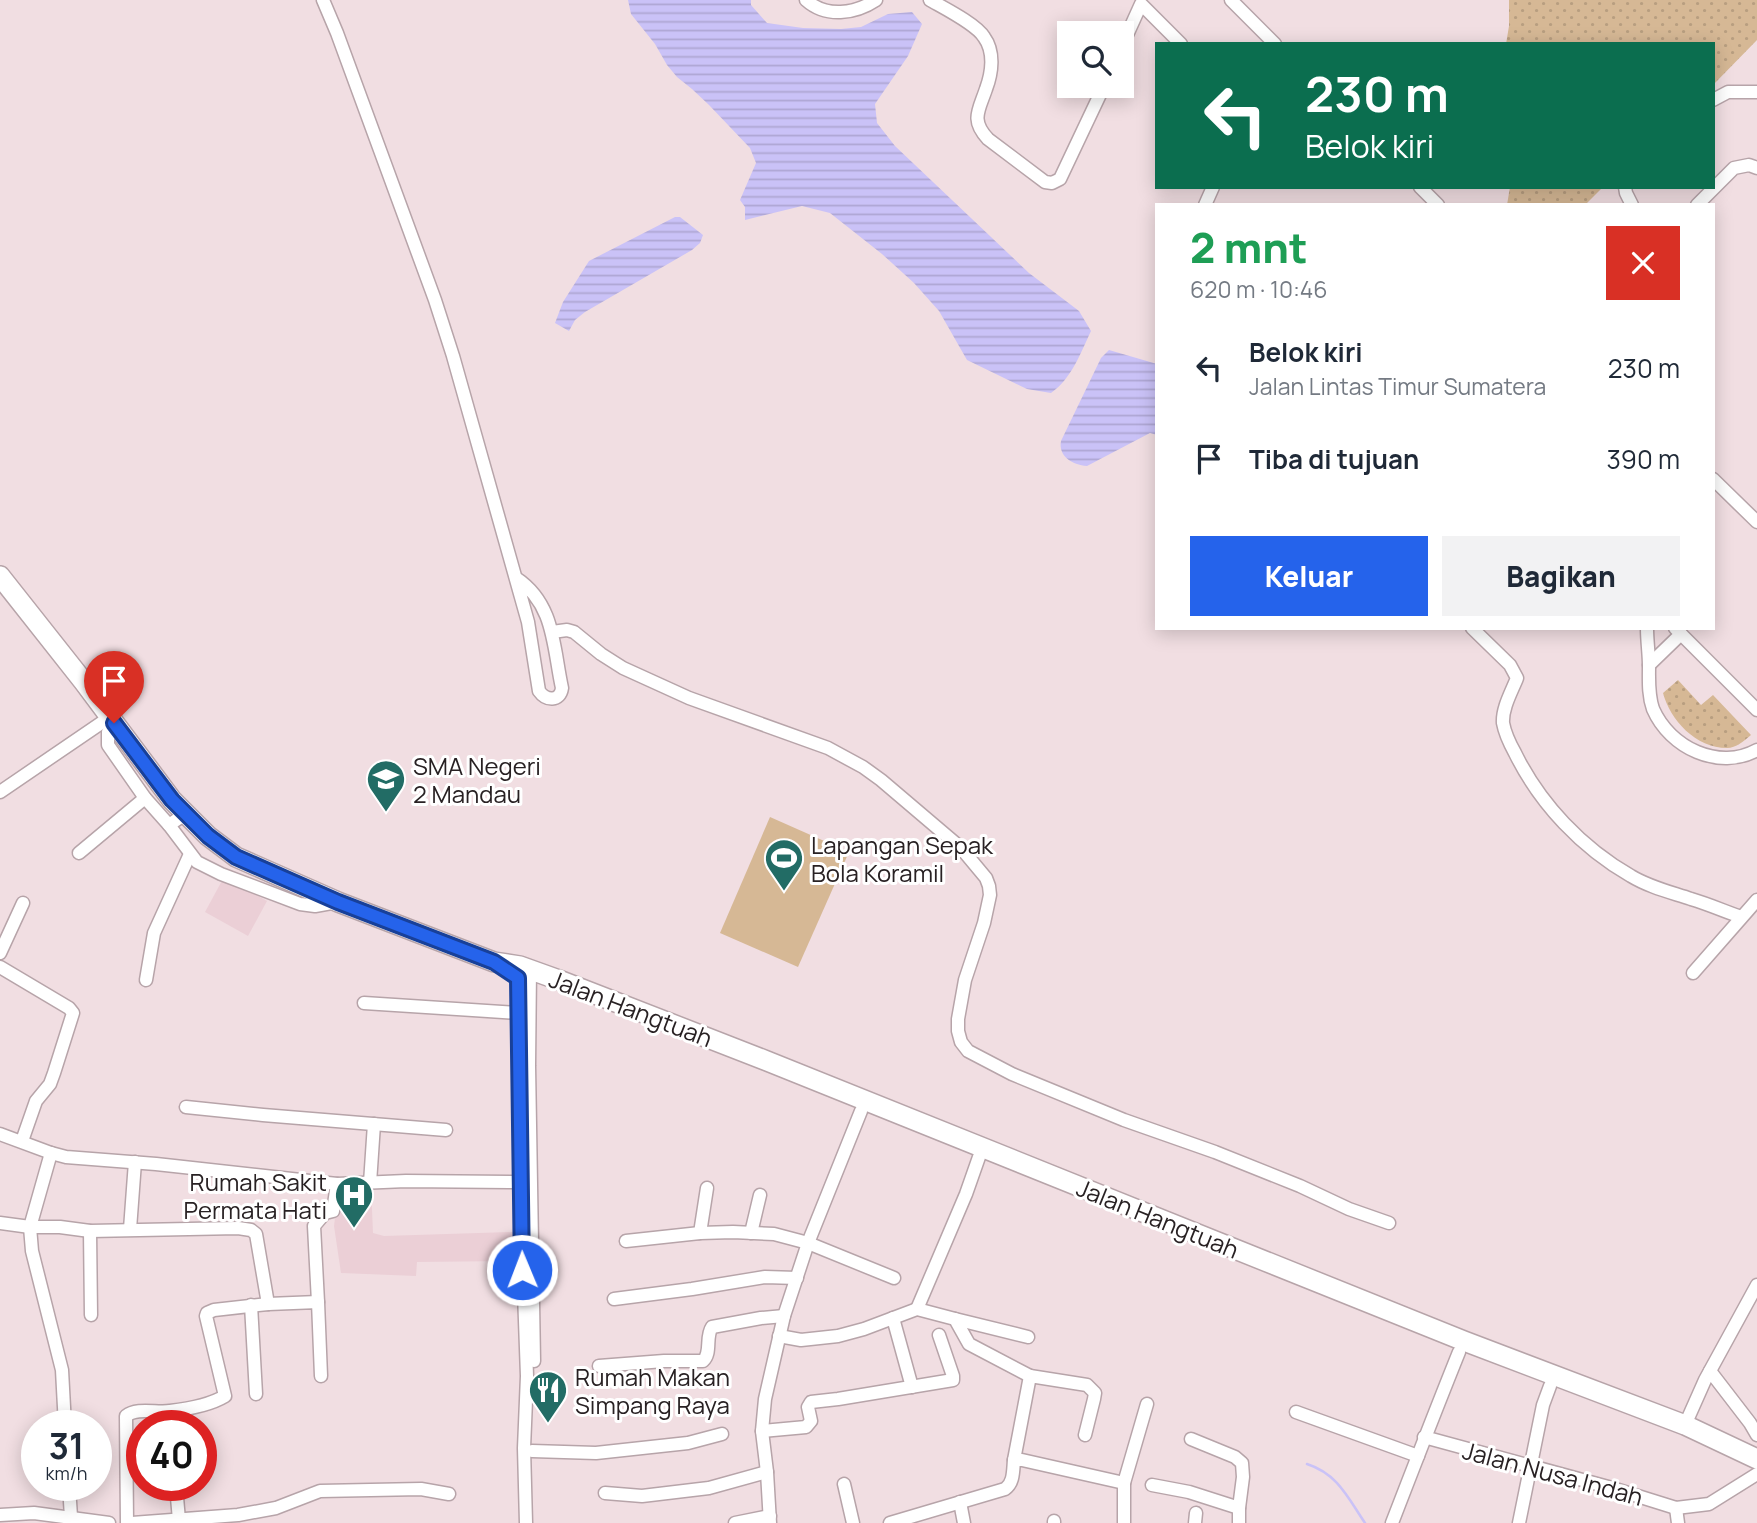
<!DOCTYPE html>
<html lang="id">
<head>
<meta charset="utf-8">
<style>
  :root { --surface:#fff; --page:#f2f2f3; --text:#1f2937; --muted:#747a83; --accent:#2563eb }
  body { margin:0; font-family:Manrope,sans-serif; background:var(--page); color:var(--text); height:100vh; display:flex; flex-direction:column; font-size:26px; white-space:nowrap }
  * { box-sizing:border-box; margin:0 }
  p { font-size:23px; color:var(--muted) }
  .icon { flex:none; width:38px; height:38px; fill:none; stroke:currentColor; stroke-width:2; stroke-linecap:round; stroke-linejoin:round }
  .map { position:relative; flex:1; overflow:hidden }
  .details { position:absolute; left:1155px; top:203px; width:560px; height:427px; display:flex; flex-direction:column; background:var(--surface); border-radius:0px; box-shadow:0 4px 18px #0003 }
  .details>* { flex:none }
  .top-card { position:absolute; left:1155px; top:42px; width:560px; height:147px; border-radius:0px; box-shadow:0 4px 18px #0003; background:#0b6e4f; color:#fff; overflow:hidden }
  .buttons { position:absolute; left:1057px; top:21px; display:grid; gap:14px }
  .buttons a { display:grid; place-items:center; width:77px; height:77px; border-radius:0px; background:var(--surface); box-shadow:0 4px 18px #0003; font-size:35px }
  .speed { position:absolute; left:21px; top:1410px; display:flex; gap:14px; font-size:35px; font-weight:700; text-align:center }
  .speed>* { display:grid; place-content:center; width:91px; height:91px; border-radius:50%; background:var(--surface); box-shadow:0 4px 18px #0003; line-height:1 }
  .speed small { font-size:18px; font-weight:400 }
  .speed .limit { border:10px solid #d22; background:#fff; color:#111 }
  .pin { position:absolute; display:grid; place-items:center; width:60px; height:60px; color:#fff; margin:-72px -30px; border-radius:50% 50% 50% 0; rotate:-45deg; box-shadow:0 0 7px #0007 }
  .pin .icon { rotate:45deg }
  .me { position:absolute; width:77px; margin:-38px; rotate:359deg; stroke-linejoin:round; filter:drop-shadow(0 0 5px #0008) }
  .turn { display:flex; align-items:center; gap:24px; height:147px; padding:0 35px; font-size:32px }
  .turn .icon { width:91px; height:91px; stroke-width:2.5 }
  .turn b { display:block; font-size:49px; line-height:60px }
  .round { display:grid; place-items:center; flex:none; width:74px; height:74px; border-radius:0px; background:var(--page) }
  .head { display:flex; align-items:center; justify-content:space-between; height:119px; padding:0 35px }
  h1 { font-size:42px; font-weight:800; line-height:52px; color:#1e9e55 }
  .cta { display:flex; gap:14px; margin-top:auto; padding:14px 35px }
  .cta a { flex:1; height:80px; border-radius:0px; background:var(--accent); color:#fff; font-size:28px; font-weight:800; line-height:80px; text-align:center }
  .cta a+a { background:var(--page); color:var(--text) }
  ul { padding:0; list-style:none }
  li { display:flex; align-items:center; gap:21px; height:91px; padding:0 35px }
  li div { flex:1 }
  li b { display:block; font-size:26px }
  li em { font-style:normal }
  .map>svg:first-child { display:block }
  .built { fill:#ebcfd6 }
  .grass { fill:url(#grass-dots) }
  .pitch { fill:#d6b895 }
  .water { fill:url(#water-rules) }
  .lines { fill:none; stroke-linecap:round; stroke-linejoin:round }
  .stream { stroke:#cac2f7; stroke-width:2.5 }
  .minor-casing { stroke:#b7a4a9; stroke-width:15 }
  .highway-casing { stroke:#b7a4a9; stroke-width:22 }
  .minor { stroke:#fff; stroke-width:12 }
  .highway { stroke:#fff; stroke-width:19 }
  .route-casing { stroke:#184099; stroke-width:18 }
  .route { stroke:#2563eb; stroke-width:12 }
  .labels { text-anchor:middle; dominant-baseline:central; stroke-width:6; stroke-linejoin:round; paint-order:stroke }
  .poi-label { font-size:24px; fill:#282123; stroke:#fff; text-anchor:start }
  .street-label { font-size:24px; fill:#282123; stroke:#fff }
</style>
</head>
<body>
<div class="map">
<svg width="1757" height="1523" viewBox="0 0 1757 1523">
  <defs>
    <pattern id="grass-dots" width="8" height="8" patternUnits="userSpaceOnUse" patternTransform="scale(1.75)"><rect width="8" height="8" fill="#d6b895"/><path d="M2 2h.1M6 6h.1" fill="none" stroke="#b89e80" stroke-width="1.8" stroke-linecap="round"/></pattern>
    <pattern id="water-rules" width="6" height="5" patternUnits="userSpaceOnUse" patternTransform="scale(1.75)"><rect width="6" height="5" fill="#cac2f7"/><path d="M0 2.5h6" fill="none" stroke="#aea6d3"/></pattern>
  </defs>
  <rect width="100%" height="100%" fill="#f1dee2"/>
  <!-- built -->
  <g class="built">
    <path d="M 224,877 L 267,901 L 248,936 L 205,912 Z"/>
    <path d="M 371,1186 L 373,1233 L 384,1236 L 513,1232 L 513,1261 L 417,1262 L 416,1276 L 341,1273 L 334,1226 L 339,1187 Z"/>
  </g>
  <!-- grass -->
  <g class="grass">
    <path d="M 1509,0 L 1757,0 L 1757,40 L 1713,85 L 1713,44 L 1506,44 L 1509,26 Z"/>
    <path d="M 1510,187 L 1603,187 L 1585,205 L 1507,205 Z"/>
    <path d="M 1678,680 L 1701,705 L 1713,695 L 1751,735 C 1744,741 1736,748 1727,748 C 1696,748 1670,720 1663,693 Z"/>
  </g>
  <!-- pitch -->
  <path class="pitch" d="M 770,817 L 849,852 L 798,967 L 720,933 Z"/>
  <!-- water -->
  <g class="water">
    <path d="M 628,0 L 751,0 L 751,5 L 767,23 L 803,28 L 841,29 L 861,27 L 888,14 L 912,12 L 922,24 L 908,56 L 875,104 L 877,123 L 895,146 L 1029,273 L 1079,311 L 1091,331 C 1080,354 1072,378 1051,393 L 1027,389 L 967,360 L 939,311 L 914,283 L 882,254 L 830,213 L 802,206 L 745,220 L 745,207 L 740,200 L 756,163 L 750,148 L 709,105 L 692,89 L 677,77 L 667,65 L 655,44 L 631,14 Z"/>
    <path d="M 675,217 L 680,217 L 703,235 L 700,243 L 692,250 L 585,312 L 575,320 L 569,331 L 555,323 L 563,302 L 589,261 Z"/>
    <path d="M 1109,350 L 1157,364 L 1157,435 L 1150,433 L 1087,466 C 1072,465 1058,456 1061,441 L 1101,358 Z"/>
  </g>
  <g class="lines">
    <!-- stream -->
    <path class="stream" d="M 1307,1464 C 1338,1474 1348,1498 1365,1523"/>
    <!-- minor casing -->
    <g class="minor-casing">
      <g id="minor">
        <path d="M 323,0 L 337,33 L 435,300 L 453,356 L 528,622 L 539,691 C 546,701 560,702 562,688 C 553,647 555,604 516,578"/>
        <path d="M 806,0 C 826,18 855,14 876,0"/>
        <path d="M 930,0 C 944,8 976,24 984,37 C 995,52 992,73 986,89 C 979,110 970,120 988,139 L 1045,182 L 1052,183 L 1060,179 L 1104,86"/>
        <path d="M 1231,0 L 1275,44"/>
        <path d="M 1122,46 L 1141,4 L 1181,44"/>
        <path d="M 1713,100 L 1728,92 L 1757,92"/>
        <path d="M 1420,187 L 1438,205"/>
        <path d="M 1625,187 L 1626,193 L 1632,205"/>
        <path d="M 1205,205 L 1213,187"/>
        <path d="M 1697,205 L 1734,168 L 1749,165 L 1757,168"/>
        <path d="M 1713,479 L 1757,522"/>
        <path d="M 1472,628 L 1510,665 L 1517,678 C 1512,691 1502,708 1503,723 C 1505,734 1510,744 1515,753 C 1540,804 1582,848 1631,876 C 1649,887 1670,892 1691,899 C 1708,904 1724,911 1741,917"/>
        <path d="M 1647,628 C 1647,641 1649,654 1649,666 C 1649,680 1648,695 1653,709 C 1670,748 1719,771 1757,750"/>
        <path d="M 1675,628 L 1757,710"/>
        <path d="M 552,632 L 567,630 L 574,632 L 601,654 L 623,668 L 689,698 L 828,748 L 863,767 L 881,780 L 961,848 L 986,878 L 989,886 L 990,895 L 984,923 L 965,980 L 958,1019 L 958,1031 L 961,1042 L 968,1051 L 1012,1074 L 1124,1120 L 1215,1152 L 1300,1186 L 1349,1209 L 1389,1223"/>
        <path d="M 1649,665 L 1681,634"/>
        <path d="M 114,723 L 108,732 L 108,745 L 145,798 L 169,825"/>
        <path d="M 0,792 L 110,717"/>
        <path d="M 185,814 L 169,825 L 197,862 L 221,874 L 300,904 L 315,906 L 337,902"/>
        <path d="M 79,853 L 145,798"/>
        <path d="M 0,953 L 23,903"/>
        <path d="M 520,966 L 518,978 L 520,1069 L 520,1182 L 527,1376 L 524,1448 L 526,1523"/>
        <path d="M 0,967 L 69,1008 L 73,1013 L 54,1073 L 50,1084 L 36,1101 L 22,1141"/>
        <path d="M 530,969 L 529,1066 L 534,1361"/>
        <path d="M 1693,973 L 1757,900"/>
        <path d="M 146,980 L 154,933 L 190,854"/>
        <path d="M 364,1003 L 519,1013"/>
        <path d="M 186,1107 L 263,1115 L 446,1130"/>
        <path d="M 0,1134 L 51,1153 L 66,1157 L 156,1164 L 337,1184 L 406,1181 L 520,1182"/>
        <path d="M 51,1153 L 30,1227 L 32,1251 L 62,1370 L 65,1426"/>
        <path d="M 370,1183 L 374,1124"/>
        <path d="M 0,1223 L 30,1227 L 60,1227 L 90,1231 L 238,1228 L 251,1230 L 256,1234 L 268,1304 L 214,1310 L 207,1313 L 206,1316 L 225,1396 C 210,1405 188,1409 170,1411 C 156,1413 137,1407 126,1416 L 127,1523"/>
        <path d="M 130,1229 L 135,1162"/>
        <path d="M 90,1231 L 91,1315"/>
        <path d="M 700,1233 L 707,1188"/>
        <path d="M 751,1233 L 760,1195"/>
        <path d="M 626,1241 L 700,1233 L 733,1232 L 774,1234 L 808,1243 L 894,1278"/>
        <path d="M 614,1299 L 692,1289 L 765,1277 L 797,1278"/>
        <path d="M 318,1302 L 314,1226 L 325,1213 L 333,1211 L 337,1184"/>
        <path d="M 268,1304 L 318,1302 L 321,1376"/>
        <path d="M 251,1305 L 256,1394"/>
        <path d="M 917,1309 L 966,1194 L 979,1157"/>
        <path d="M 893,1318 L 912,1387"/>
        <path d="M 955,1319 L 1028,1337"/>
        <path d="M 779,1336 L 801,1340 L 838,1336 L 864,1329 L 917,1309 L 955,1319 L 969,1344 L 1030,1376"/>
        <path d="M 599,1366 L 664,1361 L 703,1361 C 712,1353 705,1337 712,1327 L 761,1318 L 784,1316"/>
        <path d="M 1710,1371 L 1750,1423 L 1757,1435"/>
        <path d="M 1296,1412 L 1418,1456"/>
        <path d="M 1685,1425 L 1705,1380 L 1757,1285"/>
        <path d="M 762,1431 L 806,1427 L 811,1421 L 808,1407 L 811,1402 L 838,1399 L 953,1380 L 953,1376 L 939,1335"/>
        <path d="M 1424,1437 L 1612,1488 L 1676,1508 L 1709,1504 L 1757,1474"/>
        <path d="M 1191,1439 L 1235,1457 L 1242,1463 L 1243,1477 L 1239,1508"/>
        <path d="M 532,1451 L 596,1453 L 688,1443 L 722,1434"/>
        <path d="M 1014,1460 L 1030,1376 L 1087,1385 L 1095,1393 L 1094,1399 L 1085,1435"/>
        <path d="M 844,1484 L 853,1523"/>
        <path d="M 1152,1485 L 1189,1492 L 1239,1508 L 1239,1523"/>
        <path d="M 69,1486 L 71,1517"/>
        <path d="M 176,1486 L 179,1520"/>
        <path d="M 605,1493 L 642,1496 L 709,1488 L 767,1472"/>
        <path d="M 960,1502 L 964,1523"/>
        <path d="M 1676,1508 L 1678,1523"/>
        <path d="M 0,1515 L 34,1513 L 109,1523"/>
        <path d="M 132,1523 L 238,1515 L 276,1508 L 320,1491 L 421,1489 L 449,1494"/>
        <path d="M 735,1523 L 770,1516"/>
        <path d="M 770,1523 L 767,1472 L 762,1431 L 765,1399 L 784,1316 L 808,1243 L 861,1111"/>
        <path d="M 890,1523 L 1005,1489 C 1014,1483 1013,1470 1014,1460 L 1022,1460 L 1124,1483"/>
        <path d="M 1054,1523 L 1054,1521"/>
        <path d="M 1124,1523 L 1124,1483 L 1147,1404"/>
        <path d="M 1195,1523 L 1196,1513"/>
        <path d="M 1392,1523 C 1414,1466 1436,1409 1459,1352"/>
        <path d="M 1519,1523 L 1543,1405 L 1550,1386"/>
      </g>
    </g>
    <!-- highway casing -->
    <g class="highway-casing">
      <path id="highway" d="M 0,576 L 83,681 L 172,800 L 208,836 L 236,857 L 338,902 L 494,962 L 520,966 L 559,980 L 767,1061 L 1464,1341 L 1685,1425 L 1757,1459"/>
    </g>
    <!-- minor -->
    <use href="#minor" class="minor"/>
    <!-- highway -->
    <use href="#highway" class="highway"/>
  </g>
  <g class="lines">
    <!-- route casing -->
    <g class="route-casing">
      <path id="route" d="M 114,723 L 172,800 L 208,836 L 236,857 L 338,902 L 494,962 L 518,978 L 522,1270"/>
    </g>
    <!-- route -->
    <use href="#route" class="route"/>
  </g>
  <!-- icons -->
  <defs>
    <g id="school-pin" transform="scale(2.0125)"><path d="M0 17L-7.5 6A9.5 9.5 0 1 1 7.5 6Z" fill="#226c65" stroke="#fff"/><path d="M0-5L7-2L0 1L-7-2ZM-4 1L0 2.5L4 1V4Q0 6-4 4Z" fill="#fff"/></g>
    <g id="stadium-pin" transform="scale(2.0125)"><path d="M0 17L-7.5 6A9.5 9.5 0 1 1 7.5 6Z" fill="#226c65" stroke="#fff"/><path d="M0-5a6.5 5 0 1 0 0 10a6.5 5 0 1 0 0-10ZM-3.5-1.8h7v3.6h-7Z" fill="#fff"/></g>
    <g id="hospital-pin" transform="scale(2.0125)"><path d="M0 17L-7.5 6A9.5 9.5 0 1 1 7.5 6Z" fill="#226c65" stroke="#fff"/><path d="M-5-5h3v3.5h4V-5h3V5h-3V1.5h-4V5h-3Z" fill="#fff"/></g>
    <g id="restaurant-pin" transform="scale(2.0125)"><path d="M0 17L-7.5 6A9.5 9.5 0 1 1 7.5 6Z" fill="#226c65" stroke="#fff"/><path d="M-5-6h1v4h1v-4h1v4h1v-4h1v5L-1.5 .5V6h-2V.5L-5-1ZM5-6V6H3V1.5H1.5Q1.5-4 5-6Z" fill="#fff"/></g>
  </defs>
  <g fill-rule="evenodd">
    <use href="#school-pin" x="386" y="779"/>
    <use href="#stadium-pin" x="784" y="858"/>
    <use href="#hospital-pin" x="354" y="1195"/>
    <use href="#restaurant-pin" x="548" y="1390"/>
  </g>
  <g class="labels">
    <!-- poi labels -->
    <g class="poi-label">
      <text x="413" y="765">SMA Negeri<tspan x="413" dy="28">2 Mandau</tspan></text>
      <text x="811" y="844">Lapangan Sepak<tspan x="811" dy="28">Bola Koramil</tspan></text>
      <text x="327" y="1181" text-anchor="end">Rumah Sakit<tspan x="327" dy="28">Permata Hati</tspan></text>
      <text x="575" y="1376">Rumah Makan<tspan x="575" dy="28">Simpang Raya</tspan></text>
    </g>
    <!-- street labels -->
    <g class="street-label">
      <text transform="translate(631 1008) rotate(21)">Jalan Hangtuah</text>
      <text transform="translate(1158 1218) rotate(22)">Jalan Hangtuah</text>
      <text transform="translate(1553 1473) rotate(15)">Jalan Nusa Indah</text>
    </g>
  </g>
</svg>
<div class="buttons">
<a><svg class="icon" aria-label="search" viewBox="0 0 24 24"><circle cx="10" cy="10" r="6"/><path d="M15 15l6 6"/></svg></a>
</div>
<div class="speed"><div>31<small>km/h</small></div><div class="limit">40</div></div>
<div class="pin" style="left:114px;top:723px;background:#d93025"><svg class="icon" aria-label="arrive" viewBox="0 0 24 24"><path d="M6 21V4h12l-3 4 3 4H6"/></svg></div>
<svg class="me" style="left:522px;top:1270px" viewBox="-20 -20 40 40"><circle r="17" fill="#2563eb" stroke="#fff" stroke-width="3"/><path d="M0-11L8 9 0 5-8 9z" fill="#fff"/></svg>
<div class="top-card">
<div class="turn"><svg class="icon" aria-label="left" viewBox="0 0 24 24"><path d="M17 20v-9H6M10 6l-5 5 5 5"/></svg><div><b>230 m</b>Belok kiri</div></div>
</div>
<section class="details">
<div class="head"><div><h1>2 mnt</h1><p>620 m · 10:46</p></div><a class="round" style="background:#d93025;color:#fff"><svg class="icon" aria-label="close" viewBox="0 0 24 24"><path d="M6 6l12 12M18 6L6 18"/></svg></a></div>
<ul>
<li><svg class="icon" aria-label="left" viewBox="0 0 24 24"><path d="M17 20v-9H6M10 6l-5 5 5 5"/></svg><div><b>Belok kiri</b><p>Jalan Lintas Timur Sumatera</p></div><em>230 m</em></li>
<li><svg class="icon" aria-label="arrive" viewBox="0 0 24 24"><path d="M6 21V4h12l-3 4 3 4H6"/></svg><div><b>Tiba di tujuan</b></div><em>390 m</em></li>
</ul>
<div class="cta"><a>Keluar</a><a>Bagikan</a></div>
</section>
</div>
</body>
</html>
